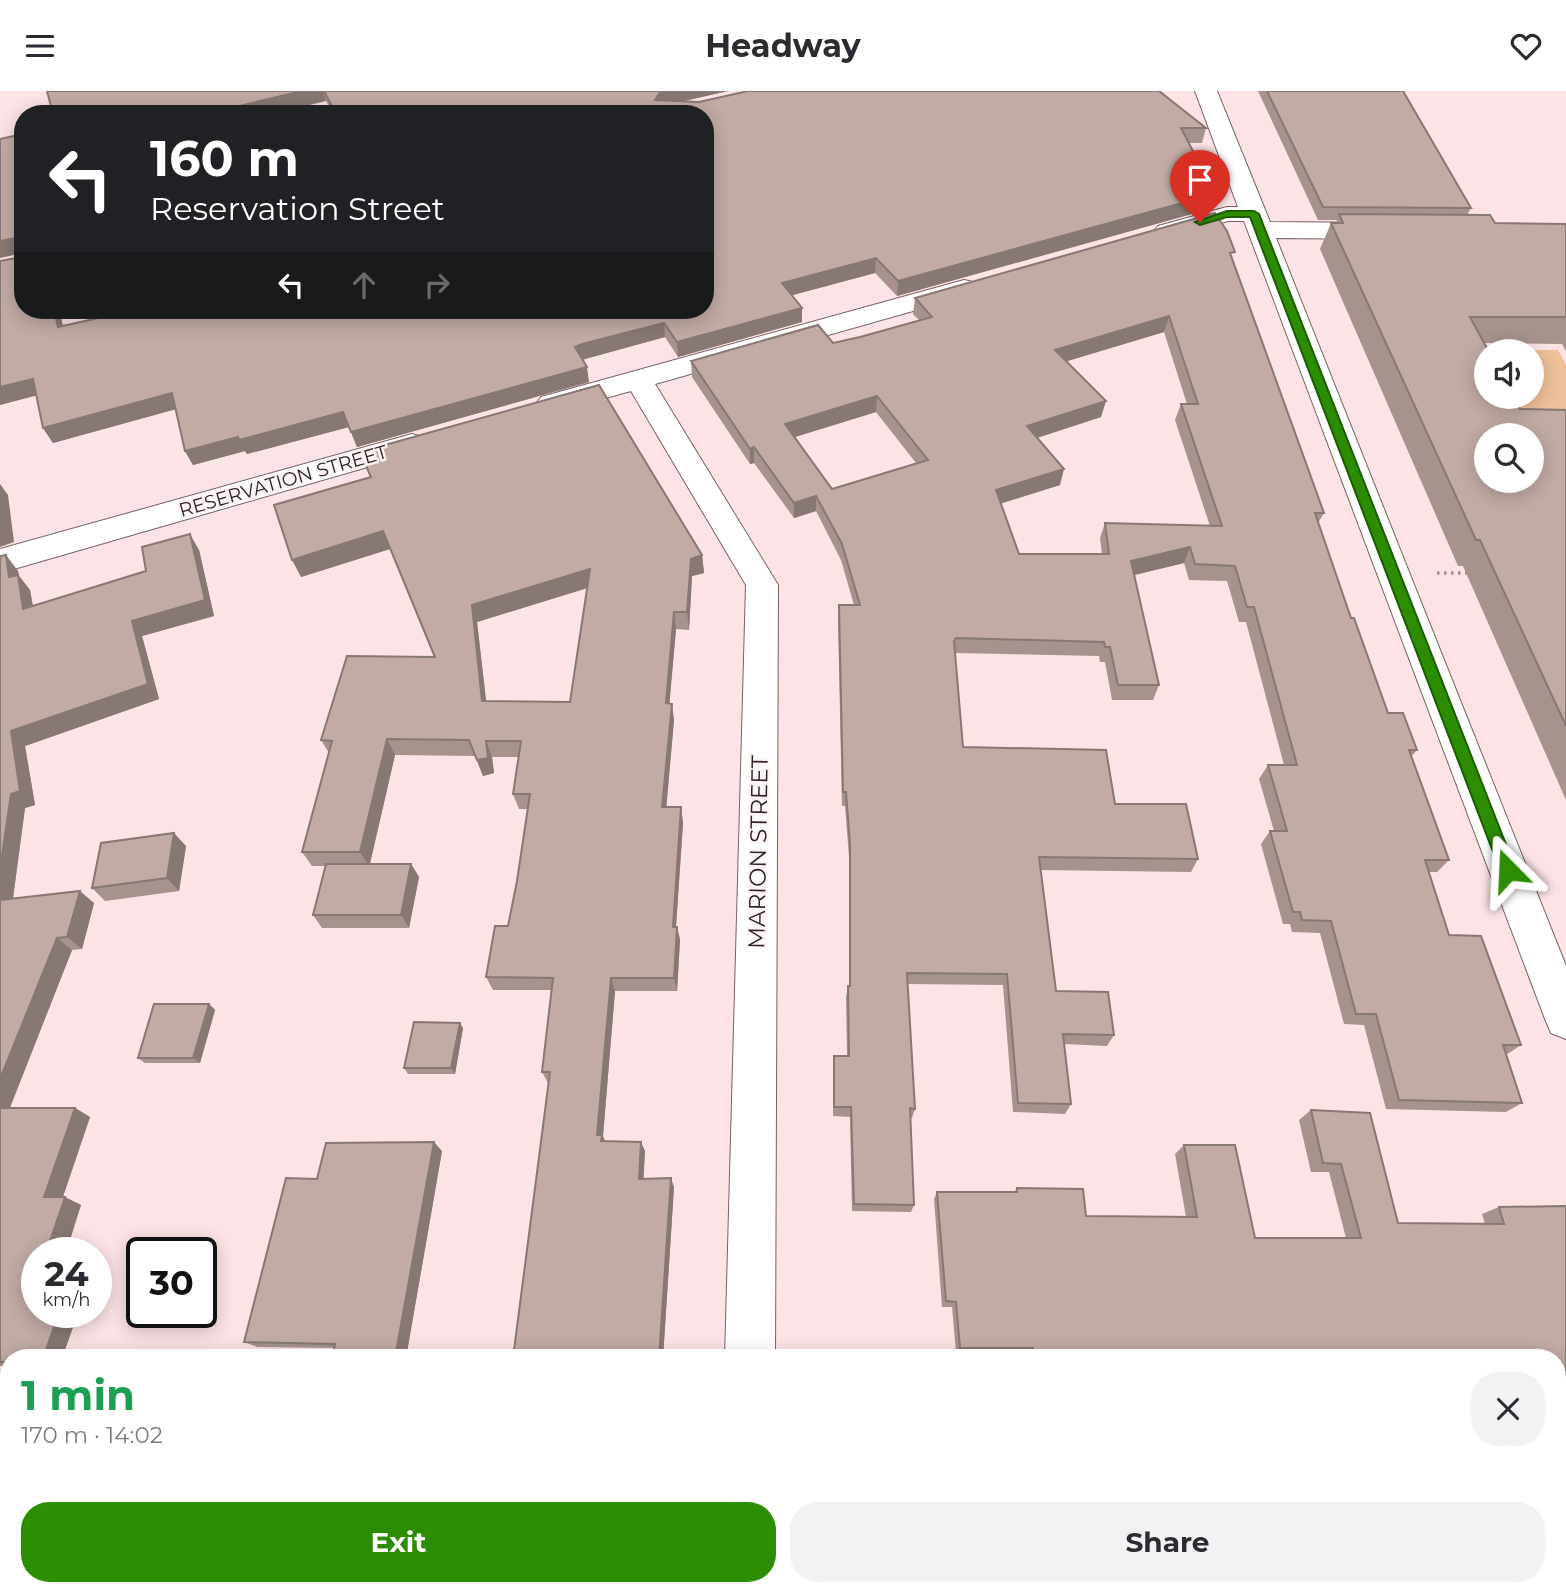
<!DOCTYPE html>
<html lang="en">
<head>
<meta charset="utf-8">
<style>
  :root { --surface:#fff; --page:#f2f2f3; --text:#2b2b33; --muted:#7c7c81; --accent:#2c8d03 }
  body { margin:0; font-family:Montserrat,sans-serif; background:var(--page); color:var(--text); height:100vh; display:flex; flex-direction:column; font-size:26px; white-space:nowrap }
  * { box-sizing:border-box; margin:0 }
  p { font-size:23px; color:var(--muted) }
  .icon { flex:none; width:38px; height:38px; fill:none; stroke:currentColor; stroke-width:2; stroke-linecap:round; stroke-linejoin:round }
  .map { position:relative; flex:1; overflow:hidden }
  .side { position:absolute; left:0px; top:1258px; width:1566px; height:247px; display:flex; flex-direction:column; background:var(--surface); border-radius:28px 28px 0 0; box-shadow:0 4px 18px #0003 }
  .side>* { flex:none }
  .top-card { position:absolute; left:14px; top:14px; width:700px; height:214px; border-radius:28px; box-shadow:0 4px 18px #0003; background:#202124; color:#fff; overflow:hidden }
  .fabs { position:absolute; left:1474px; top:248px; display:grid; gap:14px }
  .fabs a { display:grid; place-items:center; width:70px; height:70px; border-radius:50%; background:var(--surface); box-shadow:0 4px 18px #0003; font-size:35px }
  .speed { position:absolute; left:21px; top:1146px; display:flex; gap:14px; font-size:35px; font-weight:700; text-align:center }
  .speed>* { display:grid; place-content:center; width:91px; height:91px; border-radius:50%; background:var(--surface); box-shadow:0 4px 18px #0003; line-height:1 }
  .speed small { font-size:18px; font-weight:400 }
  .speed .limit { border:4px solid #111; border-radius:10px; background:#fff; color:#111 }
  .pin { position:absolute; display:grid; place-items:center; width:60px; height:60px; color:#fff; margin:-72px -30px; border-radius:50% 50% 50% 0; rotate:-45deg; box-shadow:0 0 7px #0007 }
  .pin .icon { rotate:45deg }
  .me { position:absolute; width:77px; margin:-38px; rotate:339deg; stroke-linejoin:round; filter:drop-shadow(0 0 5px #0008) }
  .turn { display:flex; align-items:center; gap:24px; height:147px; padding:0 21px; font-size:32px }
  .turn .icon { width:91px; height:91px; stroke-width:2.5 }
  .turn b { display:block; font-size:49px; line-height:60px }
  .lanes { display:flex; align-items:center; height:66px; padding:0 21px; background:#0003; justify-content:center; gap:35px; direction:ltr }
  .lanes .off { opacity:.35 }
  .round { display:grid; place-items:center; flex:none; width:74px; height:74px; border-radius:28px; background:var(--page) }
  .summary { display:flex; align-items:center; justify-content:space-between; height:119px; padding:0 21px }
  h1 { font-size:42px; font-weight:700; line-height:52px; color:#1e9e55 }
  .primary-button { display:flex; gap:14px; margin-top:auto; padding:14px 21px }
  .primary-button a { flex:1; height:80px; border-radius:28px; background:var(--accent); color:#fff; font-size:28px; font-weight:700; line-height:80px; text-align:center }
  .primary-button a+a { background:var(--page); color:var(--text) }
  header { display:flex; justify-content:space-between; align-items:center; height:91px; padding:0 21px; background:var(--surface); font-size:32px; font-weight:700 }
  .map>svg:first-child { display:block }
  .green { fill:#eec199 }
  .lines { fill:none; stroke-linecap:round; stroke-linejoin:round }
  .minor-casing { stroke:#776163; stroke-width:2 }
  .path { stroke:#a29092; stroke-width:3.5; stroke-dasharray:2.5 4.5; stroke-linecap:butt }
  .minor { fill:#fff; fill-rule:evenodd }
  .wall { fill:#a6938d; fill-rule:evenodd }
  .shaded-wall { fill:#877873 }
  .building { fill:#c1aba4; stroke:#877873; stroke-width:2; fill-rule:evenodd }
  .route { fill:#2c8d03; stroke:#1d5c02; stroke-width:2 }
  .labels { text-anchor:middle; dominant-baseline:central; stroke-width:5; stroke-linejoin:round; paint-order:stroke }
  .far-street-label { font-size:19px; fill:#2d2425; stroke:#fff4f5 }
  .street-label { font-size:23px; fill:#2d2425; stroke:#fff4f5 }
</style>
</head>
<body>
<header><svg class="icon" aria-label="menu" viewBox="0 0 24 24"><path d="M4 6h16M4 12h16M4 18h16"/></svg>Headway<svg class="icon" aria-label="heart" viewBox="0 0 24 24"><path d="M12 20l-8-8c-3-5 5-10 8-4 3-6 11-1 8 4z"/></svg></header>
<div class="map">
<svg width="1566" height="1504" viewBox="0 0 1566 1504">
  <rect width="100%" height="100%" fill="#fce3e5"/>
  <!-- green -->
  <path class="green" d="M 1476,259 L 1558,259 L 1566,273 L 1566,340 L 1531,345 L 1493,306 L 1531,306 L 1531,261 Z"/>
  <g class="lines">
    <!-- minor casing -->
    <g class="minor-casing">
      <g id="minor">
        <path d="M 1195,0 L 1217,0 L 1270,131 L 1381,132 L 1390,135 L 1394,140 L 1390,145 L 1381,148 L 1276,147 L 1566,875 L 1566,948 L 1551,942 L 1545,928 L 1244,130 L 1228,130 L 1167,148 L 1158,145 L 1154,140 L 1158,135 L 1227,116 L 1238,116 Z"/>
        <path d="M 964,189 L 973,191 L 977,197 L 973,203 L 655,293 L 778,494 L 775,1267 L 725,1267 L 746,494 L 631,300 L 551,322 L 541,320 L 536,313 L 541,306 Z"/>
        <path d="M 412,343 L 423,346 L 427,353 L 423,360 L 0,482 L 0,458 Z"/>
        <rect x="0" y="1374" width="9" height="52"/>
        <path d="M 1558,1400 L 1566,1400 L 1566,1454 L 1558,1453 Z"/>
        <rect x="719" y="1496" width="54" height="8"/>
      </g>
    </g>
    <!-- path -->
    <path class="path" d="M 1437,482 L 1471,482"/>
    <!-- minor -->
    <use href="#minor" class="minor"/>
  </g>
  <!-- wall -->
  <g class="wall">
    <path d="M 47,0 L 728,0 L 684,10 L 1206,37 L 1202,52 L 1189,52 L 1208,89 L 1203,104 L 1204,106 L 1199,121 L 897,205 L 875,182 L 792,204 L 802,231 L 678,266 L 665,246 L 585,268 L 583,269 L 589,291 L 357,356 L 349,336 L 247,363 L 245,360 L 193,374 L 185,360 L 176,318 L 53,352 L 43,337 L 36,304 L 0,314 L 0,170 L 16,167 L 23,43 L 23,219 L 59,219 L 63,235 L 705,219 L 705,23 L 333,23 L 326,10 Z"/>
    <path d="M 1258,0 L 1403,0 L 1471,117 L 1467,124 L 1495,132 L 1566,133 L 1566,260 L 1562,253 L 1485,252 L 1520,318 L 1566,319 L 1566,709 L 1463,475 L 1458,475 L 1320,158 L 1331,132 L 1336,132 L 1337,129 L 1318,129 Z"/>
    <path d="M 1232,168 L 1324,422 L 1318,432 L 1351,527 L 1388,622 L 1417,659 L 1411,666 L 1449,769 L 1437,781 L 1429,781 L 1449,844 L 1521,954 L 1506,964 L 1522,1012 L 1506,1021 L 1386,1018 L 1364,934 L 1344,933 L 1320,842 L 1292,841 L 1290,833 L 1283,833 L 1261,753 L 1270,740 L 1274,740 L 1259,688 L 1268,674 L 1284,674 L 1246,531 L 1239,531 L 1227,490 L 1189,489 L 1184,472 L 1134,484 L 1159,594 L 1153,609 L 1112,609 L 1105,571 L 1100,571 L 1099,565 L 955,562 L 963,656 L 1115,713 L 1198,768 L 1191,781 L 1041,779 L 1056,900 L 1114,944 L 1107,955 L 1064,953 L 1071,1013 L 1065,1023 L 1013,1021 L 1003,894 L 908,893 L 915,1018 L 912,1027 L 910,1027 L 914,1114 L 911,1121 L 852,1120 L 850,1026 L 833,1025 L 833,975 L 834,965 L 847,965 L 846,906 L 848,895 L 849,895 L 849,766 L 845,715 L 842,715 L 838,529 L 839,514 L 854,514 L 841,469 L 816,420 L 794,427 L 754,372 L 750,373 L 692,286 L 691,270 L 833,252 L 860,246 L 919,229 L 913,223 L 915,207 ZM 1164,241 L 1187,313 L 1181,313 L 1175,329 L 1210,435 L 1105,432 L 1100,447 L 1102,463 L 1019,463 L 1000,413 L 1060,394 L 1037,347 L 1101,326 L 1067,270 ZM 876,321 L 916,372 L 832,398 L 795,346 Z"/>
    <path d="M 360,361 L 702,464 L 704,482 L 692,485 L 689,539 L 676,538 L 669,613 L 674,629 L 666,716 L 681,716 L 683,732 L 676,836 L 677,836 L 680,849 L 677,900 L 615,900 L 603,1045 L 605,1050 L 645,1060 L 643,1088 L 674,1096 L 663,1267 L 548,992 L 542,981 L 551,899 L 493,899 L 486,886 L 508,835 L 517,790 L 528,718 L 519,718 L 513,703 L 519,666 L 492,666 L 494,682 L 483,685 L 475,665 L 395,664 L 370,773 L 411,773 L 419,786 L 409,837 L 322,837 L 313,824 L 325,775 L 312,775 L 302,761 L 329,662 L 321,649 L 434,566 L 390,458 L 301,486 L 370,386 ZM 587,497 L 570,611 L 486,610 L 477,531 Z"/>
    <path d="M 199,459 L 214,525 L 142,545 L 159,608 L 25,655 L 35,714 L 25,717 L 13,807 L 94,812 L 82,858 L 72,859 L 10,1017 L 75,1017 L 90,1026 L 63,1106 L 81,1114 L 37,1222 L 78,1222 L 62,1267 L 9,1267 L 9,1275 L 0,1275 L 0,465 L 18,480 L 19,485 L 30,499 L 33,515 L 146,480 Z"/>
    <path d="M 186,755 L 179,800 L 105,810 L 92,797 Z"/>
    <path d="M 209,913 L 215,919 L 200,972 L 145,972 L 138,967 Z"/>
    <path d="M 463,937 L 455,983 L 408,983 L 404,977 Z"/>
    <path d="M 1311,1019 L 1398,1132 L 1485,1133 L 1482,1123 L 1499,1116 L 1566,1115 L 1566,1320 L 1558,1320 L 1558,1267 L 1028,1267 L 1027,1262 L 956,1261 L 952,1216 L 942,1216 L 934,1108 L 937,1101 L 1014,1101 L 1017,1097 L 1086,1125 L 1186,1126 L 1175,1063 L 1184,1054 L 1255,1147 L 1346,1147 L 1329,1081 L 1311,1081 L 1299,1029 Z"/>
    <path d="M 442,1060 L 406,1267 L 332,1267 L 334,1257 L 257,1256 L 244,1251 L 317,1088 Z"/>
  </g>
  <!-- shaded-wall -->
  <g class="shaded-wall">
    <path d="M 302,0 L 323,0 L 326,10 L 273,23 L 223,23 L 222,19 Z"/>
    <path d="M 664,0 L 728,0 L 661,15 L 655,9 L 660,1 Z"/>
    <path d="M 1208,89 L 1204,104 L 1191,108 L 1196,94 Z"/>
    <path d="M 1204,106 L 1199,121 L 897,205 L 898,190 Z"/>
    <path d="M 16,147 L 23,162 L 0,167 L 0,150 Z"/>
    <path d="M 876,167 L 875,182 L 782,207 L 782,192 Z"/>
    <path d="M 802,217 L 802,231 L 678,266 L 677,251 Z"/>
    <path d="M 54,219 L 59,219 L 67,251 L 58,236 Z"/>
    <path d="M 1169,225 L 1164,241 L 1051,275 L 1055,259 Z"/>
    <path d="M 664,232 L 665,246 L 585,268 L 578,271 L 575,256 L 582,253 Z"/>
    <path d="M 587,276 L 589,291 L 357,356 L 351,341 Z"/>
    <path d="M 33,288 L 42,303 L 0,314 L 0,296 Z"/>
    <path d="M 172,302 L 180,317 L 53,352 L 43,337 Z"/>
    <path d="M 877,305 L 876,321 L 785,349 L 785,333 Z"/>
    <path d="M 1106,310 L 1101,326 L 1024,351 L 1027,335 Z"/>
    <path d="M 343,321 L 349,336 L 247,363 L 245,360 L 193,374 L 185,360 L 238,346 Z"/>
    <path d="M 754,356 L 754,372 L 750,373 L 750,358 Z"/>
    <path d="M 1064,378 L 1060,394 L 992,415 L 996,399 Z"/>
    <path d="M 0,393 L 8,404 L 14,451 L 0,456 Z"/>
    <path d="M 816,405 L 816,420 L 794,427 L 794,412 Z"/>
    <path d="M 383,440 L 390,458 L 301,486 L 292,469 Z"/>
    <path d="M 190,443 L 199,459 L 214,525 L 142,545 L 159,608 L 25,655 L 35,714 L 25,717 L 11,822 L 0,813 L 0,778 L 11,703 L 11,640 L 132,530 Z"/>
    <path d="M 1190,456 L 1184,472 L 1126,486 L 1131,470 Z"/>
    <path d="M 6,464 L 18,480 L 19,485 L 30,499 L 36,534 L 23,518 L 9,486 Z"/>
    <path d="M 702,464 L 704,482 L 692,485 L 689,539 L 687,521 L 691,468 Z"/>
    <path d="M 590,478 L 594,495 L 477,531 L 488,626 L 482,610 L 472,514 Z"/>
    <path d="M 674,521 L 676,538 L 668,629 L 666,612 Z"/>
    <path d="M 672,613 L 674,629 L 665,732 L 662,716 Z"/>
    <path d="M 387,648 L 395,664 L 369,776 L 360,761 Z"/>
    <path d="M 486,650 L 492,666 L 494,682 L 483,685 L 477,669 Z"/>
    <path d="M 681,716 L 683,732 L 675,849 L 673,836 Z"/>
    <path d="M 174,742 L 186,755 L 179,800 L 167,787 Z"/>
    <path d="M 411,773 L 419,786 L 409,837 L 401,824 Z"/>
    <path d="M 80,800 L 94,812 L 82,858 L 67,846 Z"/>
    <path d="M 677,836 L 680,849 L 677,900 L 674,887 Z"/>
    <path d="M 57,847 L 72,859 L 6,1026 L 0,1023 L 0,988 Z"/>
    <path d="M 611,887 L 615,900 L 603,1045 L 606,1054 L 606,1060 L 597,1044 Z"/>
    <path d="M 209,913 L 215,919 L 200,972 L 193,967 Z"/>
    <path d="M 460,932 L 463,937 L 455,983 L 451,977 Z"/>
    <path d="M 75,1017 L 90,1026 L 60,1114 L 44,1106 Z"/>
    <path d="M 434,1051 L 442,1060 L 406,1267 L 395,1267 Z"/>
    <path d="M 641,1051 L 645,1060 L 643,1097 L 639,1088 Z"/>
    <path d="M 671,1087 L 674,1096 L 663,1267 L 659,1267 Z"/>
    <path d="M 65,1106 L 81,1114 L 66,1162 L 46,1162 Z"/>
    <path d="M 59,1222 L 78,1222 L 62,1267 L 43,1267 Z"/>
  </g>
  <!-- building -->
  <g class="building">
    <path d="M 47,0 L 302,0 L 222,19 L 223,23 L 53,23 Z"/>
    <path d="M 324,0 L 664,0 L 660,1 L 655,9 L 699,11 L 748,0 L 1159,0 L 1206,37 L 1181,37 L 1208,89 L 1196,94 L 1204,106 L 898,190 L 876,167 L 782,192 L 802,217 L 677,251 L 664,232 L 582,253 L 575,256 L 587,276 L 351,341 L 343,321 L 239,349 L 238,346 L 185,360 L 172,302 L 43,337 L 33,288 L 0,296 L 0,170 L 16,167 L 16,147 L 0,150 L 0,48 L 23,43 L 23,219 L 54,219 L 58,236 L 134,219 L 705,219 L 705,23 L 336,23 Z"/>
    <path d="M 1267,0 L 1403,0 L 1471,117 L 1323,116 Z"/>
    <path d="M 1215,122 L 1227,140 L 1235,161 L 1230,162 L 1324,422 L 1315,422 L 1351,527 L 1354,527 L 1388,622 L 1403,622 L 1417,659 L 1409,659 L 1449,769 L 1425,769 L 1449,844 L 1481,845 L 1521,954 L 1503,954 L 1522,1012 L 1399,1009 L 1376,923 L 1356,923 L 1331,830 L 1302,829 L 1300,821 L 1293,821 L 1270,740 L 1287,740 L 1268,674 L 1297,674 L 1254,516 L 1247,516 L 1235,475 L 1195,473 L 1190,456 L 1131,470 L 1159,594 L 1118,594 L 1110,556 L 1105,556 L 1104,551 L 956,547 L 954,550 L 963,656 L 1106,659 L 1115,713 L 1186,713 L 1198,768 L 1039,766 L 1056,900 L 1108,901 L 1114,944 L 1063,943 L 1071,1013 L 1018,1012 L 1007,883 L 907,882 L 915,1018 L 910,1017 L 914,1114 L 854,1113 L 851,1016 L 834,1016 L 834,965 L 849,965 L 848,895 L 850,895 L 850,753 L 846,701 L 843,701 L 839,514 L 860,514 L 842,453 L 816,405 L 794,412 L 754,356 L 750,358 L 691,270 L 818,234 L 833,252 L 860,246 L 932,226 L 915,207 ZM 1169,225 L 1198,313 L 1181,313 L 1222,435 L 1105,432 L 1109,463 L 1019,463 L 996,399 L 1064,378 L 1027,335 L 1106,310 L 1055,259 ZM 877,305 L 928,369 L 832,398 L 785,333 Z"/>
    <path d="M 1339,123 L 1490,124 L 1495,132 L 1566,133 L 1566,226 L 1470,226 L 1489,261 L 1486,261 L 1486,306 L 1514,306 L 1520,318 L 1566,319 L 1566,635 L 1480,449 L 1476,449 L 1331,132 L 1343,132 ZM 1486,345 L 1531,345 L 1531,390 L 1486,390 Z"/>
    <path d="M 599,294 L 702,464 L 691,468 L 687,521 L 674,521 L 666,612 L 672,613 L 662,716 L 681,716 L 673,836 L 677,836 L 674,887 L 611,887 L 597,1044 L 602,1044 L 601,1050 L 641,1051 L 639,1088 L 671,1087 L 659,1267 L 513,1267 L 550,981 L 542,981 L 553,887 L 486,886 L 495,835 L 508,835 L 517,790 L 530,703 L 513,703 L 521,650 L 486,650 L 488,667 L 477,669 L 469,649 L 387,648 L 360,761 L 302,761 L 332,650 L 321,649 L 347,565 L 435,566 L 383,440 L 292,469 L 274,414 L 371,386 L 360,361 ZM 590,478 L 570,611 L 482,610 L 472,514 Z"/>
    <path d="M 0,420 L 2,435 L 0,436 Z"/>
    <path d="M 190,443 L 205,509 L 132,530 L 148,593 L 11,640 L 20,700 L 11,703 L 0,778 L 0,465 L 6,464 L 9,486 L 18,484 L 23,518 L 146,480 L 142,456 Z"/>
    <path d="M 174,742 L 167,787 L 92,797 L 101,752 Z"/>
    <path d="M 326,773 L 411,773 L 401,824 L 313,824 Z"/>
    <path d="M 80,800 L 67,846 L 57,847 L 0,988 L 0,809 Z"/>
    <path d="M 154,913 L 209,913 L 193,967 L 138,967 Z"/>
    <path d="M 414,931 L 460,932 L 451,977 L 404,977 Z"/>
    <path d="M 0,1017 L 75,1017 L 44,1106 L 65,1106 L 46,1162 L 37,1162 L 37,1222 L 59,1222 L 43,1267 L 9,1267 L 9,1271 L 0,1271 Z"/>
    <path d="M 1311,1019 L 1370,1022 L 1398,1132 L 1504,1133 L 1499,1116 L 1566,1115 L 1566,1316 L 1561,1303 L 1558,1303 L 1558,1267 L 1034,1267 L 1033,1257 L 960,1257 L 956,1211 L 946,1210 L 937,1101 L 1017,1101 L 1017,1097 L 1083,1098 L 1086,1125 L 1197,1126 L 1184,1054 L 1235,1054 L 1255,1147 L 1361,1147 L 1341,1073 L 1323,1072 Z"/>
    <path d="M 434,1051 L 395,1267 L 332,1267 L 335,1253 L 244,1251 L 286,1087 L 317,1088 L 326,1052 Z"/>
  </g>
  <!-- route -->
  <path class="route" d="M 1254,120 L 1259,123 L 1516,779 L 1514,784 L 1503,784 L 1500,779 L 1250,126 L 1227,126 L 1200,134 L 1195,131 L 1227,120 Z"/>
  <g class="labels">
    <!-- far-street labels -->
    <g class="far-street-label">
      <text transform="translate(283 390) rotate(-16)">RESERVATION STREET</text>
    </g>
    <!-- street labels -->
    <g class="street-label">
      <text transform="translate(758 761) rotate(-89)">MARION STREET</text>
    </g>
  </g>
</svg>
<div class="fabs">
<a><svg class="icon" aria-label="sound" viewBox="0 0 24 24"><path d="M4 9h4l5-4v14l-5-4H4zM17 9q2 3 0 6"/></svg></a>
<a><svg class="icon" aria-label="search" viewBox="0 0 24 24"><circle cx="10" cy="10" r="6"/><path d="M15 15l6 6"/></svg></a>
</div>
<div class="speed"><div>24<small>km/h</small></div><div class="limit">30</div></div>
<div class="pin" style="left:1200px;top:131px;background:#d93025"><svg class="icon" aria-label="arrive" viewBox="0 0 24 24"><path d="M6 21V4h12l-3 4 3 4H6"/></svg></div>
<svg class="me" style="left:1508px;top:779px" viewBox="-20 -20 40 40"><path d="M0-17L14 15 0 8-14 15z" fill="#2c8d03" stroke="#fff" stroke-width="4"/></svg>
<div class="top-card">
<div class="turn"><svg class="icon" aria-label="left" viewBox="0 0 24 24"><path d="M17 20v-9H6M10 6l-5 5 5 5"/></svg><div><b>160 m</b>Reservation Street</div></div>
<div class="lanes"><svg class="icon" aria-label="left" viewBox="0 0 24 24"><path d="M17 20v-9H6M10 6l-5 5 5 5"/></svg><svg class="icon off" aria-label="ahead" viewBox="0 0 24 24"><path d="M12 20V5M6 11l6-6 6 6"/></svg><svg class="icon off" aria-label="right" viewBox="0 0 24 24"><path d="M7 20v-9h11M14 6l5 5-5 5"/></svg></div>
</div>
<section class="side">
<div class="summary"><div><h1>1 min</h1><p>170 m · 14:02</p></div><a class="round"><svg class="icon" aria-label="close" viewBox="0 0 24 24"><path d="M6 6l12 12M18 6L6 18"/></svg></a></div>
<div class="primary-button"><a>Exit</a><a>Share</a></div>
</section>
</div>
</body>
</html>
